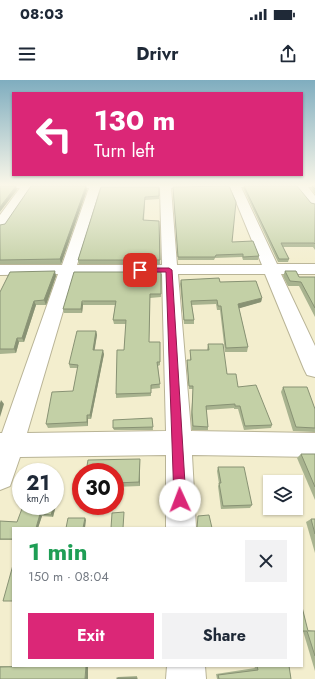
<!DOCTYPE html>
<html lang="en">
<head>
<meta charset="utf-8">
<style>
  :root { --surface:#fff; --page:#f2f2f3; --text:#1f2937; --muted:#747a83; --accent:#db2777 }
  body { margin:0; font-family:Jost,sans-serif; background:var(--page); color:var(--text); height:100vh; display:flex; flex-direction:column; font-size:15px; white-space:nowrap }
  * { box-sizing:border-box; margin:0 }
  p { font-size:13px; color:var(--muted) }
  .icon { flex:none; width:22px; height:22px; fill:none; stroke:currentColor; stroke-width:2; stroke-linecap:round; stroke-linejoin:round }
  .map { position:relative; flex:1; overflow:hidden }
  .drawer { position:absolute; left:12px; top:447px; width:291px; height:140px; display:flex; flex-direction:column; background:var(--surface); border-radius:0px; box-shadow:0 1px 3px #0004 }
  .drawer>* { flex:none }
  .top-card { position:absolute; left:12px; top:12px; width:291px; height:84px; border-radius:0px; box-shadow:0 1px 3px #0004; background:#db2777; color:#fff; overflow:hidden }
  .fabs { position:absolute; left:263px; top:395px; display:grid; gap:8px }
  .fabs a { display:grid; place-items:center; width:40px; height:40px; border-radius:0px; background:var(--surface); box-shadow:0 1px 3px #0004; font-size:20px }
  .speed { position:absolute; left:12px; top:383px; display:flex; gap:8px; font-size:20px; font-weight:700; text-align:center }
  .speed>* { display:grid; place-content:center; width:52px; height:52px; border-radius:50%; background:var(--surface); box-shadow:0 1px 3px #0004; line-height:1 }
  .speed small { font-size:10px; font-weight:400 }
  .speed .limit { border:6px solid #d22; background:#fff; color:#111 }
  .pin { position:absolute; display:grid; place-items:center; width:34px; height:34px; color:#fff; margin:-17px; border-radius:8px; box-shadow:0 2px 6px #0006 }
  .me { position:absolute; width:44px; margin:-22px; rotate:358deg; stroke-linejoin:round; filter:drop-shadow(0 0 3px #0008) }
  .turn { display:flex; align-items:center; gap:14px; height:84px; padding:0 16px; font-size:18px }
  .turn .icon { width:52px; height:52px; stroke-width:2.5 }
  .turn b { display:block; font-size:28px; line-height:34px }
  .round { display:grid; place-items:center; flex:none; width:42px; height:42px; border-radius:0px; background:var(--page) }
  .head { display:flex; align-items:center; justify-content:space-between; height:68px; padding:0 16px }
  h1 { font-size:24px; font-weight:700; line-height:30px; color:#1e9e55 }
  .cta { display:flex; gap:8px; margin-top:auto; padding:8px 16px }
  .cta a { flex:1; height:46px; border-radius:0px; background:var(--accent); color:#fff; font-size:16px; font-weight:700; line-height:46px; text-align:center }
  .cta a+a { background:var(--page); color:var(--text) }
  .status { display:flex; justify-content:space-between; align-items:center; height:28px; padding:0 20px; background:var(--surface); direction:ltr }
  .status svg { height:11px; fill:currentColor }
  header { display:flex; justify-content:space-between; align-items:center; height:52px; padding:0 16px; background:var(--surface); font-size:18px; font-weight:700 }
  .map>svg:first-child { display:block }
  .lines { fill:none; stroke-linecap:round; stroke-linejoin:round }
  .minor-casing { stroke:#b9b496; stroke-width:2 }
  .minor { fill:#fff; fill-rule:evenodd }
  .wall { fill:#a8b38f }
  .shaded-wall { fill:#889274 }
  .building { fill:#c3d0a6; stroke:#889274 }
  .route { fill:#db2777; stroke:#8e194d }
</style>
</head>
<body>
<div class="status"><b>08:03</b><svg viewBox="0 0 49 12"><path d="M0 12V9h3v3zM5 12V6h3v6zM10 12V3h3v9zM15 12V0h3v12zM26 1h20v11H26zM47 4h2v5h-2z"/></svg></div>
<header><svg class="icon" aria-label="menu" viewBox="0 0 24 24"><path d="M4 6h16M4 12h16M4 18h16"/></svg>Drivr<svg class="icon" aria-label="share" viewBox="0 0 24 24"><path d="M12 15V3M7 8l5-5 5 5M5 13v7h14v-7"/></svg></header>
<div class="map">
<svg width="315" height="599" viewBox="0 0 315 599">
  <rect width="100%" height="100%" fill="#f3eece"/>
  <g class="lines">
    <!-- minor casing -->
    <g class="minor-casing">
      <g id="minor">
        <path d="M 0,104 L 315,104 L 315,107 L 308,107 L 315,116 L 315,126 L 311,125 L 297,107 L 241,107 L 277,184 L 315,184 L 315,194 L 281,194 L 315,266 L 315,297 L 307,295 L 304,289 L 265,194 L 178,194 L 191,351 L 315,353 L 315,377 L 192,375 L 196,448 L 166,448 L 166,375 L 20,377 L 10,406 L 0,410 L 0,353 L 2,353 L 58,194 L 0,195 L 0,185 L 62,185 L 89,108 L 31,108 L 5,147 L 0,148 L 0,135 L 20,108 L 0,108 ZM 230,107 L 262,185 L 177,185 L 171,108 ZM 100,108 L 160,108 L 162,185 L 77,185 ZM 74,194 L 162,194 L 166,351 L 27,353 Z"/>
        <path d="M 167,586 L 205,586 L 206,599 L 166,599 Z"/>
      </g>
    </g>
    <!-- minor -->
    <use href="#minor" class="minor"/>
  </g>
  <!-- wall -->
  <g class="wall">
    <path d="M 315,105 L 315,114 L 311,108 L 312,106 Z"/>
    <path d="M 86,106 L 87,110 L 61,184 L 0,184 L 0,145 L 5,144 Z"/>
    <path d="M 244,106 L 315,124 L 315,170 L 313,167 L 282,167 L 289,179 L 288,182 L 278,182 L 243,108 Z"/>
    <path d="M 101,107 L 159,107 L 159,119 L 145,120 L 144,140 L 159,141 L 160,184 L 79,184 L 78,180 Z"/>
    <path d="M 173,107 L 232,162 L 259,176 L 258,180 L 243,180 L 242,177 L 215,178 L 214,180 L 178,180 Z"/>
    <path d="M 285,191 L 299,197 L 315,197 L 315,237 L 299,206 L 288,206 L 283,196 Z"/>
    <path d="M 161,192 L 161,217 L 150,218 L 149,262 L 160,262 L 160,285 L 158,286 L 160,308 L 151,309 L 151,316 L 116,318 L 116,314 L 124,270 L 126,244 L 114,244 L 113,240 L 115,225 L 83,225 L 82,233 L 64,233 L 63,229 Z"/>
    <path d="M 56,196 L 46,225 L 36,225 L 24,262 L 19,262 L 16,273 L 0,274 L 0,212 Z"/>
    <path d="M 181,200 L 220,202 L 262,218 L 261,222 L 239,228 L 248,267 L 247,272 L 225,272 L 220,230 L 217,230 L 216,224 L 192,225 L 194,240 L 194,244 L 184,244 L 180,204 Z"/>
    <path d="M 96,251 L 97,255 L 94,270 L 104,274 L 91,339 L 88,339 L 88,346 L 48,348 L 46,344 L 73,311 L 78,288 L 70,288 L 69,284 Z"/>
    <path d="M 208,264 L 227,294 L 272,345 L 271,348 L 244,350 L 238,329 L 234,329 L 234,328 L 206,330 L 208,347 L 208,350 L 192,350 L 191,335 L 193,309 L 189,309 L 187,283 L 187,280 L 190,280 L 190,270 L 207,270 Z"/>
    <path d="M 283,307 L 315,329 L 315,352 L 293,351 L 281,312 Z"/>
    <path d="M 152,338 L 153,350 L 114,350 L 113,348 Z"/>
    <path d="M 301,374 L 315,374 L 315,420 L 297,378 Z"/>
    <path d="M 140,379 L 140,406 L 115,407 L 115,392 Z"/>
    <path d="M 218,387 L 252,425 L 250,428 L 221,429 L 218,406 L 219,404 L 217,391 Z"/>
    <path d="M 55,420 L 57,421 L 53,437 L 42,436 L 38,448 L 13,448 L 13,460 L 0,460 L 0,441 L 17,442 Z"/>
    <path d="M 311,439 L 315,439 L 315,473 L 306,442 Z"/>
    <path d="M 308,550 L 315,551 L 315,591 L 303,551 Z"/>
    <path d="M 0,586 L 88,586 L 0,599 Z"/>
    <path d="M 254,586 L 289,586 L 291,599 L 217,599 L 216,594 L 255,588 Z"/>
    <path d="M 137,596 L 137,599 L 117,599 L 118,597 Z"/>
  </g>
  <!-- shaded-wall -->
  <g class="shaded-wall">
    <path d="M 16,106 L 17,110 L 0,132 L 0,127 Z"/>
    <path d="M 86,106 L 87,110 L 61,184 L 60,179 Z"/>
    <path d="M 55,191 L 56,196 L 46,225 L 44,220 Z"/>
    <path d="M 262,218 L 261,222 L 237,229 L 238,224 Z"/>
    <path d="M 34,221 L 36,225 L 24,262 L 22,258 Z"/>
    <path d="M 82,221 L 83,225 L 82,233 L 81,229 Z"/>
    <path d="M 96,251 L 97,255 L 94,274 L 93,270 Z"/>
    <path d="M 17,258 L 19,262 L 16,273 L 14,269 Z"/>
    <path d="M 103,270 L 104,274 L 91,339 L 90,335 Z"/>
    <path d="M 1,320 L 4,324 L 0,337 L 0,323 Z"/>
    <path d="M 87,335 L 88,339 L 88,346 L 87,342 Z"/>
    <path d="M 140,379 L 140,406 L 139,402 Z"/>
    <path d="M 55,420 L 57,421 L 53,437 L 51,435 L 54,426 L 55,426 Z"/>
    <path d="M 40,434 L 42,436 L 38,448 L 36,448 Z"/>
    <path d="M 85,438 L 86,440 L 85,448 L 83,448 Z"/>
    <path d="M 86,586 L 88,586 L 88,599 L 85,599 Z"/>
  </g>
  <!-- building -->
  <g class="building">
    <path d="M 315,105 L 315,109 L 312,106 Z"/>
    <path d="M 0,106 L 16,106 L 0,127 Z"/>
    <path d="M 31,106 L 86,106 L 60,179 L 0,180 L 0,145 L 5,144 Z"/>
    <path d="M 229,106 L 236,122 L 232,162 L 253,161 L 259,176 L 243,177 L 243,174 L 216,175 L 215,177 L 178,177 L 173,107 Z"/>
    <path d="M 244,106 L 297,106 L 311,123 L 315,124 L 315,164 L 314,163 L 281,163 L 289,179 L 279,179 Z"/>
    <path d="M 101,107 L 159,107 L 159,116 L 145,117 L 143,140 L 159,141 L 160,180 L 78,180 Z"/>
    <path d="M 55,191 L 44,220 L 34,221 L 22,258 L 17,258 L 14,269 L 0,269 L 0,212 L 10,192 Z"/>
    <path d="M 285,191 L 296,191 L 299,197 L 315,197 L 315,228 L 301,202 L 290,201 Z"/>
    <path d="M 74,192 L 161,192 L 161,214 L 150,214 L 149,262 L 160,262 L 160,282 L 157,282 L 160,304 L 151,305 L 151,313 L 116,314 L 117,270 L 124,270 L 126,240 L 113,240 L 116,221 L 82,221 L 81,229 L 63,229 Z"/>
    <path d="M 219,198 L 220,202 L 256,201 L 262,218 L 238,224 L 248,267 L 226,268 L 221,226 L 218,226 L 217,220 L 191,221 L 194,240 L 184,240 L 181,200 Z"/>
    <path d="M 77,251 L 96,251 L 93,270 L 103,270 L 90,335 L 87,335 L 87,342 L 46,344 L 52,312 L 73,311 L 78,285 L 69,284 Z"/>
    <path d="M 208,264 L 223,264 L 227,294 L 236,294 L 238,307 L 256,305 L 272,345 L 245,346 L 240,326 L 235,326 L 235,324 L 206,326 L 208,347 L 193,346 L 192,332 L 193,306 L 189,306 L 187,280 L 191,280 L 190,270 L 209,270 Z"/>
    <path d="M 283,307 L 307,307 L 315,329 L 315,348 L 296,347 Z"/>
    <path d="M 152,338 L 153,347 L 113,348 L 113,340 Z"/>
    <path d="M 301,374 L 315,374 L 315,407 Z"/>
    <path d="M 140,379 L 139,402 L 115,403 L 115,392 L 86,392 L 88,380 Z"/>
    <path d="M 218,387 L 244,387 L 252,425 L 223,426 L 219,403 L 221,403 Z"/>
    <path d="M 23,426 L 54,426 L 51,435 L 40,434 L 36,448 L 13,448 L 13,459 L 0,459 L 0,441 L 17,442 Z"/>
    <path d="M 124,432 L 123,448 L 111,448 L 112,433 Z"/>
    <path d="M 209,435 L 212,448 L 197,448 L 198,436 Z"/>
    <path d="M 68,438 L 85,438 L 83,448 L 66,448 Z"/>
    <path d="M 311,439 L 315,439 L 315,454 Z"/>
    <path d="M 13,485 L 13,521 L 3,521 Z"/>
    <path d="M 302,527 L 308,551 L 315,551 L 315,576 L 307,551 L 302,551 Z"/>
    <path d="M 56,586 L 86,586 L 85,599 L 0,599 L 0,587 Z"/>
    <path d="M 257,586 L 289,586 L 291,599 L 219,599 L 218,595 L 258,590 Z"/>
    <rect x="117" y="598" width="20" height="1"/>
  </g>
  <!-- sky -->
  <linearGradient id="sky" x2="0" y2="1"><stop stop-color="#7fadbf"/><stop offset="0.56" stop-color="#faf7e9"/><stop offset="1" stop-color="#faf7e9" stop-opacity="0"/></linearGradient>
  <rect width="315" height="187" fill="url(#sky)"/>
  <!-- route -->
  <path class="route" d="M 138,188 L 169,188 L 172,190 L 186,420 L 185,424 L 180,426 L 176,424 L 174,420 L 166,192 L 140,192 L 137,190 Z"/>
</svg>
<div class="fabs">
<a><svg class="icon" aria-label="layers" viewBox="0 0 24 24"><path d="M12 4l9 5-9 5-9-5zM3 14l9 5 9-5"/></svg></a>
</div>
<div class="speed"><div>21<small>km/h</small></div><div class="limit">30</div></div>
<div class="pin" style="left:140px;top:190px;background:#d93025"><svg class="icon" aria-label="arrive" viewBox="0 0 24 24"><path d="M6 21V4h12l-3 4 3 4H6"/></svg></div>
<svg class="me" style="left:180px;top:420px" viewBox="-20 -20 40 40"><circle r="19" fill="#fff"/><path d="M0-13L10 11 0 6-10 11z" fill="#db2777"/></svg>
<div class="top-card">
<div class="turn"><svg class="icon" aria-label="left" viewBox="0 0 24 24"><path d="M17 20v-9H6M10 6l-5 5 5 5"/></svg><div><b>130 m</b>Turn left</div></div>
</div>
<section class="drawer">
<div class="head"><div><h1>1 min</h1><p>150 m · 08:04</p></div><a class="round"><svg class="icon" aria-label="close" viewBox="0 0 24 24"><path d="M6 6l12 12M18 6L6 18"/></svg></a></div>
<div class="cta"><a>Exit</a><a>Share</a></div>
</section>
</div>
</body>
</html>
